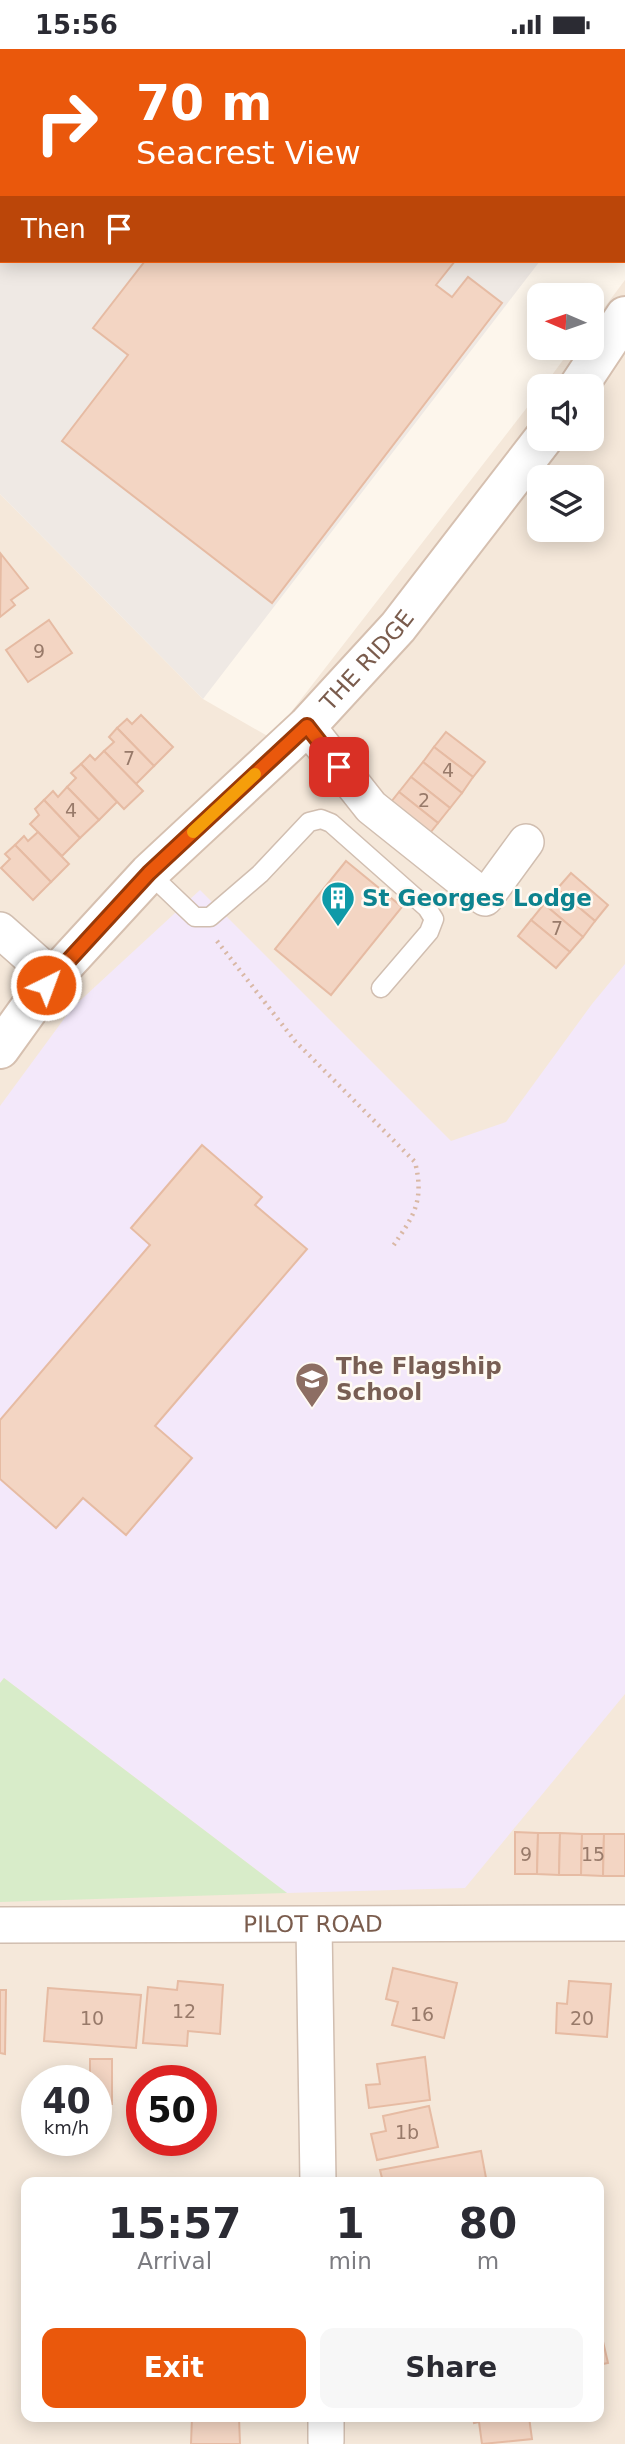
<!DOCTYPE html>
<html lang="en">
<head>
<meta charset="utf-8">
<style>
  :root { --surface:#fff; --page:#f7f7f7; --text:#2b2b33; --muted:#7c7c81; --accent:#ea580c }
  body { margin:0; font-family:"DejaVu Sans",sans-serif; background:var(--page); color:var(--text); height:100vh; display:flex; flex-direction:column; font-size:26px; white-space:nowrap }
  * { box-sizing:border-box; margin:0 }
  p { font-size:23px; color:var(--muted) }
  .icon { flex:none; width:38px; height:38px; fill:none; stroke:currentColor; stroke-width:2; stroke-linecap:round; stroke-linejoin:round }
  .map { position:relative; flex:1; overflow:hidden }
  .drawer { position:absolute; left:21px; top:2128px; width:583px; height:245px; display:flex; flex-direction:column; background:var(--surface); border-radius:14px; box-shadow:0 4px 18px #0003 }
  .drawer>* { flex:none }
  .banner { position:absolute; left:0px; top:0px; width:626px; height:214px; box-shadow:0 4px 18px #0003; background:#ea580c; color:#fff; overflow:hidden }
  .needle { width:46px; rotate:272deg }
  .buttons { position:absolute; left:527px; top:234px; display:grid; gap:14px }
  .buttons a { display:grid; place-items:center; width:77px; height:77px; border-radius:14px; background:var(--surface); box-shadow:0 4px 18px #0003; font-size:35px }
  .speed { position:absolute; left:21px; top:2016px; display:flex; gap:14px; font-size:35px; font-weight:700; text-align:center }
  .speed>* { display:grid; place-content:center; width:91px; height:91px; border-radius:50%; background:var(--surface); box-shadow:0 4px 18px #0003; line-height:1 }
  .speed small { font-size:18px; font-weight:400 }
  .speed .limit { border:10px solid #d22; background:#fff; color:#111 }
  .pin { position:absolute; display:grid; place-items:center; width:60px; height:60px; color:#fff; margin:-30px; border-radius:14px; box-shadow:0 4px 10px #0006 }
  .me { position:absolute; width:77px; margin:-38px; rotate:42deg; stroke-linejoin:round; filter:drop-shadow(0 0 5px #0008) }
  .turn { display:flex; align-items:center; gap:24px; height:147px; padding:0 21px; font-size:32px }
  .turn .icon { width:91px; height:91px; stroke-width:2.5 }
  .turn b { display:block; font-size:49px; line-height:60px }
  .then { display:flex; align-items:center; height:66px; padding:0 21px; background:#0003; gap:14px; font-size:26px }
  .eta { display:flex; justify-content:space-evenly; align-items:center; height:119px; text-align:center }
  .eta b { font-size:42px; font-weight:700; line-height:49px }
  .primary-button { display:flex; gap:14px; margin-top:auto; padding:14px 21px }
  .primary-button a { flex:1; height:80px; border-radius:14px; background:var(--accent); color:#fff; font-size:28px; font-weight:700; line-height:80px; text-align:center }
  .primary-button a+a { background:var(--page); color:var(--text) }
  .status { display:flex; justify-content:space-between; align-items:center; height:49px; padding:0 35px; background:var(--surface); direction:ltr }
  .status svg { height:19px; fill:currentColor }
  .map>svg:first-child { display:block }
  .residential { fill:#f5e8da; fill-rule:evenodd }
  .industrial { fill:#efe9e4 }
  .education { fill:#f3e8fa }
  .green { fill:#d8ecc9 }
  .building { fill:#f3d5c3; stroke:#e6bba3; stroke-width:2 }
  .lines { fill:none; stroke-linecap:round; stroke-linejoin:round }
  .service-casing { stroke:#d1beb0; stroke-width:21 }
  .minor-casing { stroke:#d1beb0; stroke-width:38 }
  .secondary-casing { stroke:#d6c0b0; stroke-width:42 }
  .path { stroke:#d9b8a5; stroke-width:4.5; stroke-dasharray:2 5; stroke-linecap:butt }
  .service { stroke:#fff; stroke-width:18 }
  .minor { stroke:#fff; stroke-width:35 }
  .secondary { stroke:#fff; stroke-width:38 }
  .route-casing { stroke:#983908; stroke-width:18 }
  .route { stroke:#ea580c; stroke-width:12 }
  .slow { stroke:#f59e0b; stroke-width:12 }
  .labels { text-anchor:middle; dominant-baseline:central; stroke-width:5; stroke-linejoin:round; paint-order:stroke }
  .number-label { font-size:19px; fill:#987a6a }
  .street-label { font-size:23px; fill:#7a5c4d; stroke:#fffaf3 }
  .culture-label { font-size:23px; font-weight:bold; fill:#0d838f; stroke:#fffaf3; text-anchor:start }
  .education-label { font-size:23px; font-weight:bold; fill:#785e54; stroke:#fffaf3; text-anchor:start }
</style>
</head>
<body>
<div class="status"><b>15:56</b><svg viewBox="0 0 49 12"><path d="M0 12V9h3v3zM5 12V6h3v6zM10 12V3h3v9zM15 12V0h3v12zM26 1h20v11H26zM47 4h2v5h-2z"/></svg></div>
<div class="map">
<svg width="625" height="2395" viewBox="0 0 625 2395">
  <rect width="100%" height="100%" fill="#fdf6ec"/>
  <!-- residential -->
  <path class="residential" d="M 625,231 L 625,2395 L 0,2395 L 0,445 L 203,650 L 271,689 L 539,343 L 539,390 L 592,390 L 592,338 L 543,338 L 572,299 L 592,299 L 592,275 ZM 539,429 L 592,429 L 592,481 L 539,481 ZM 37,2032 L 96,2032 L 96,2091 L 37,2091 ZM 142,2032 L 201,2032 L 201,2091 L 142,2091 ZM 26,2133 L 598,2133 L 598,2368 L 26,2368 Z"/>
  <!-- industrial -->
  <path class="industrial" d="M 0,0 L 540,0 L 2,2 L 2,212 L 540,212 L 203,650 L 0,445 Z"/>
  <!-- education -->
  <path class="education" d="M 200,841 L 451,1092 L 506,1073 L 592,955 L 625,915 L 625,1645 L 465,1839 L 287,1844 L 4,1629 L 0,1634 L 0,1057 L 72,959 Z"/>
  <!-- green -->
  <path class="green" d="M 4,1629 L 287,1844 L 0,1853 L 0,1634 Z"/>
  <!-- building -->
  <g class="building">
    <path d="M 0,0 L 257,0 L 2,2 L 2,142 Z"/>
    <path d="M 145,212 L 455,212 L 436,236 L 452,248 L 468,228 L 502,254 L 272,554 L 62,392 L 128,306 L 93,279 Z"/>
    <path d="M 1,505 L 28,539 L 11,551 L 15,556 L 0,568 Z"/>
    <path d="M 49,571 L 72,604 L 28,633 L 6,601 Z"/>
    <path d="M 141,666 L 173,698 L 154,717 L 117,679 L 127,670 L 132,675 Z"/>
    <path d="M 117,679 L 154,717 L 136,735 L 104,702 L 114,693 L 109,688 Z"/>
    <path d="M 446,683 L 485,713 L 473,728 L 434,698 Z"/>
    <path d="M 434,698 L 473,728 L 462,744 L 423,713 Z"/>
    <path d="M 104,702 L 143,742 L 124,760 L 81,715 L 90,706 L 95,711 Z"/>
    <path d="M 423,713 L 462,744 L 450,759 L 411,728 Z"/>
    <path d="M 81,715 L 117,753 L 99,771 L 67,738 L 76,729 L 71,724 Z"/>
    <path d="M 411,728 L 450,759 L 438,774 L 399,743 Z"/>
    <path d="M 67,738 L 99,771 L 80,789 L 44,751 L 53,742 L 58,748 Z"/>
    <path d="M 399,743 L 438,774 L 426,789 L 387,758 Z"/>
    <path d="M 44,751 L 80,789 L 62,807 L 30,775 L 39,766 L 35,760 Z"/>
    <path d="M 38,783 L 69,815 L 51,833 L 15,796 L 24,787 L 28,792 Z"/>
    <path d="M 15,796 L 51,833 L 33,851 L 1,819 L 10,810 L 5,805 Z"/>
    <path d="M 346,812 L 402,858 L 331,946 L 275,900 Z"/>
    <path d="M 571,824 L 608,856 L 595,872 L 557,840 Z"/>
    <path d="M 557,840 L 595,872 L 583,888 L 544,855 Z"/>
    <path d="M 544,855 L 583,888 L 570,903 L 531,871 Z"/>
    <path d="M 531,871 L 570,903 L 556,919 L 518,887 Z"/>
    <path d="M 202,1096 L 262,1148 L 255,1156 L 307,1200 L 155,1377 L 192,1409 L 126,1486 L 83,1449 L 56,1479 L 0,1430 L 0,1371 L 150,1196 L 131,1179 Z"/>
    <path d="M 515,1783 L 538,1784 L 537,1825 L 515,1825 Z"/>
    <path d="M 538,1784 L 560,1784 L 559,1826 L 537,1825 Z"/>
    <path d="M 560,1784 L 582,1785 L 581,1826 L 559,1826 Z"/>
    <path d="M 582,1785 L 604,1785 L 603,1827 L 581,1826 Z"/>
    <path d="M 604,1785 L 625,1785 L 625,1827 L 603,1827 Z"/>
    <path d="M 393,1919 L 457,1934 L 444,1989 L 392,1976 L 398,1953 L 386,1950 Z"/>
    <path d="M 178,1932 L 223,1936 L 220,1985 L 188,1982 L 187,1997 L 143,1994 L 148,1938 L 177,1941 Z"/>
    <path d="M 569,1932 L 611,1935 L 607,1988 L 556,1984 L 557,1954 L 567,1955 Z"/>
    <path d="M 48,1939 L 141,1946 L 136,1999 L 44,1992 Z"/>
    <path d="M 0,1941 L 6,1941 L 5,2005 L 0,2004 Z"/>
    <path d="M 425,2008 L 430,2051 L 369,2059 L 366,2036 L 380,2035 L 377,2015 Z"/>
    <path d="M 90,2010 L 112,2010 L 112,2055 L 96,2055 L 96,2032 L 90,2032 Z"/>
    <path d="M 429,2057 L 438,2098 L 377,2111 L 371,2085 L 386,2082 L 383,2067 Z"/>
    <path d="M 481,2102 L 486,2129 L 466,2133 L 383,2133 L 380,2121 Z"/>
    <path d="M 598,2271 L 608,2314 L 598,2316 Z"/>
    <path d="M 192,2368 L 239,2368 L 240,2395 L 191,2395 Z"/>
    <path d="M 473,2368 L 529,2368 L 532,2390 L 482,2395 L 479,2373 L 474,2374 Z"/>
  </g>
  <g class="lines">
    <!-- service casing -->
    <g class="service-casing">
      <g id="service">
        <path d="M 431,0 L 433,2"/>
        <path d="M 149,824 L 195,868 L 210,868 L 260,825 L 309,773 L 321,770 L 331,774 L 427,859 L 434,870 L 429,883 L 381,939"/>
      </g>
    </g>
    <!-- minor casing -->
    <g class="minor-casing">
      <g id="minor">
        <path d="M 307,677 L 371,758 L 485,849 L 526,793"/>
        <path d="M 0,881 L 53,928"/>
        <path id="s1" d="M 0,1876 L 625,1874"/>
        <path d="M 314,1877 L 318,2133"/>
        <path d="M 326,2368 L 326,2392"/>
      </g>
    </g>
    <!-- secondary casing -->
    <g class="secondary-casing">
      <g id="secondary">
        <path d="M 578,338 L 625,267"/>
        <path id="s2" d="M 0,1000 L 46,936 L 149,824 L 307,677 L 398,578 L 543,390"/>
      </g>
    </g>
    <!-- path -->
    <path class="path" d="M 217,892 L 295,992 L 415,1113 C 425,1153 413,1168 391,1200"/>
    <!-- service -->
    <use href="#service" class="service"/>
    <!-- minor -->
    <use href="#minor" class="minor"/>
    <!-- secondary -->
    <use href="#secondary" class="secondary"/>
  </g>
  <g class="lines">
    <!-- route casing -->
    <g class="route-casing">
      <path id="route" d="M 46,936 L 149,824 L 307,677 L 339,718"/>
    </g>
    <!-- route -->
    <use href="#route" class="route"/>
    <!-- slow -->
    <path class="slow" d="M 193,783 L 255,725"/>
  </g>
  <!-- icons -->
  <defs>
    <g id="building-pin" transform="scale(1.75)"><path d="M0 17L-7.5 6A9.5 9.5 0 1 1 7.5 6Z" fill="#0f9aa8" stroke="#fffaf3"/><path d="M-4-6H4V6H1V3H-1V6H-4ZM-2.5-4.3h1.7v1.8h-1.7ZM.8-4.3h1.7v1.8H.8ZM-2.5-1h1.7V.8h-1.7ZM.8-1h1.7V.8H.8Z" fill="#fff"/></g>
    <g id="school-pin" transform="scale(1.75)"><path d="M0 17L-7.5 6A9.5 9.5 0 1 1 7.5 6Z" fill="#8d6e63" stroke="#fffaf3"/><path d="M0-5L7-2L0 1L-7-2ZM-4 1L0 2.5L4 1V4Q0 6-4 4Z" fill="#fff"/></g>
  </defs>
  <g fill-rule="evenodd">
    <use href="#building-pin" x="338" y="849"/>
    <use href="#school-pin" x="312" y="1330"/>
  </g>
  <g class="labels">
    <!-- number labels -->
    <g class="number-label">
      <text x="39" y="602">9</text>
      <text x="129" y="709">7</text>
      <text x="448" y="721">4</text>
      <text x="424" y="751">2</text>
      <text x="71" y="761">4</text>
      <text x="557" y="879">7</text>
      <text x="526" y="1805">9</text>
      <text x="593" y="1805">15</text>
      <text x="184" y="1962">12</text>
      <text x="422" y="1965">16</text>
      <text x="92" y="1969">10</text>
      <text x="582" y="1969">20</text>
      <text x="407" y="2083">1b</text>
    </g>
    <!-- street labels -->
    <g class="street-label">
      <text stroke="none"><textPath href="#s2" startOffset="536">THE RIDGE</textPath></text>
      <text stroke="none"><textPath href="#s1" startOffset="313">PILOT ROAD</textPath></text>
    </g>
    <!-- culture labels -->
    <g class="culture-label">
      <text x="362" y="849">St Georges Lodge</text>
    </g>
    <!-- education labels -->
    <g class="education-label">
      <text x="336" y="1317">The Flagship<tspan x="336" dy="26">School</tspan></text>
    </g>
  </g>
</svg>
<div class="buttons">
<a><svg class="needle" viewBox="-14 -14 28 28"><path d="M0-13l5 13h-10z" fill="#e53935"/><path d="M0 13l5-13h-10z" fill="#7c7c81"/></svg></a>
<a><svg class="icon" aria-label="sound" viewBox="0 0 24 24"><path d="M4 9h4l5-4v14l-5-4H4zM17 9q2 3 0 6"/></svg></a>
<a><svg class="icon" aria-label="layers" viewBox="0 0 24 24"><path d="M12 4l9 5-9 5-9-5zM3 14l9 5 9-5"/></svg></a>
</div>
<div class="speed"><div>40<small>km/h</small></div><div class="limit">50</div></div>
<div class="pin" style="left:339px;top:718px;background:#d93025"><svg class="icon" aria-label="arrive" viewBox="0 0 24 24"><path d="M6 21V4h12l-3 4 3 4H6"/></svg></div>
<svg class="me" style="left:46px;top:936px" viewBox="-20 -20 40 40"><circle r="17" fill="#ea580c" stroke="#fff" stroke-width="3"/><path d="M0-11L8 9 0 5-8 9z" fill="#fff"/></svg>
<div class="banner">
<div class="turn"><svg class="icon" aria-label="right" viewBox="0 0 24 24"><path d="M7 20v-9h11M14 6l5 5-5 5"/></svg><div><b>70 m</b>Seacrest View</div></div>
<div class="then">Then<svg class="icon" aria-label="arrive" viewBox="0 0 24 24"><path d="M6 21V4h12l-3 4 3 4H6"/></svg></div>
</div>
<section class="drawer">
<div class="eta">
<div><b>15:57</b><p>Arrival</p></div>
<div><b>1</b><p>min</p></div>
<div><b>80</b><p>m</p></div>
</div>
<div class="primary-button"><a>Exit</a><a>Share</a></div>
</section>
</div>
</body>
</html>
